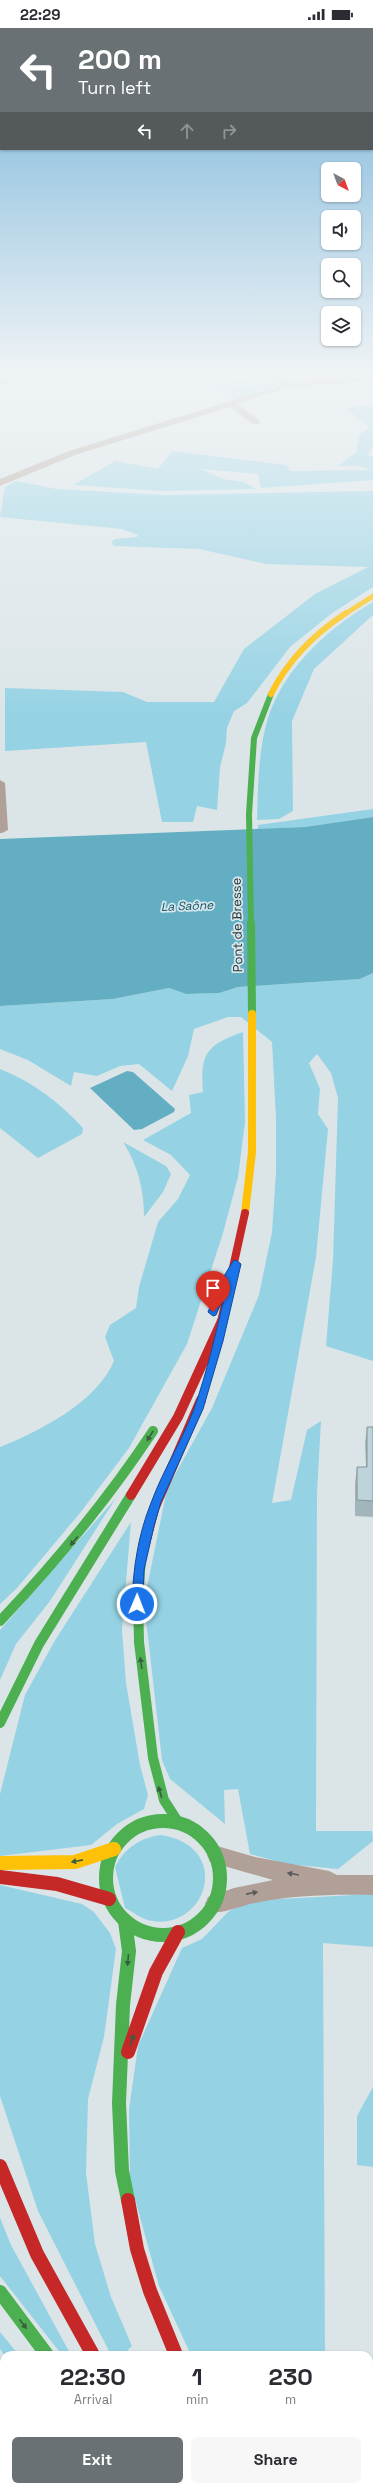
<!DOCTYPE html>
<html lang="en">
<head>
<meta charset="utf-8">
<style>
  :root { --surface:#fff; --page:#f7f7f7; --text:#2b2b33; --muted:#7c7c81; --accent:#697174 }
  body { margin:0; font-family:"Space Grotesk",sans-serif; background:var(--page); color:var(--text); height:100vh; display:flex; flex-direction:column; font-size:15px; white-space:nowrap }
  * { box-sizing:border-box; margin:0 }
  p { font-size:13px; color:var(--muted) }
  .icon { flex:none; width:22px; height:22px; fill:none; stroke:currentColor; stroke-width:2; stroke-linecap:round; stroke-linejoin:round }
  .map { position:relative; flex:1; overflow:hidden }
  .drawer { position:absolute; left:0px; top:2323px; width:373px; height:140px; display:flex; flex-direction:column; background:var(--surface); border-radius:12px 12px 0 0; box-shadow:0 1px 3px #0004 }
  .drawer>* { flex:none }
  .banner { position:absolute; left:0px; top:0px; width:373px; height:122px; box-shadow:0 1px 3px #0004; background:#697174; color:#fff; overflow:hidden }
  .needle { width:26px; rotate:139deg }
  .tools { position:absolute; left:321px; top:134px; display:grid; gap:8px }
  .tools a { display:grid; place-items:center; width:40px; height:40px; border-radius:6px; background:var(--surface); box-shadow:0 1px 3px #0004; font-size:20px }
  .pin { position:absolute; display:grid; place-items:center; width:34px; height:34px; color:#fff; margin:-41px -17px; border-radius:50% 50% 50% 0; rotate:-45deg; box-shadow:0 0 4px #0007 }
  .pin .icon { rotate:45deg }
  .me { position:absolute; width:44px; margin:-22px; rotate:1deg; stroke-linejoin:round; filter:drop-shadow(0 0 3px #0008) }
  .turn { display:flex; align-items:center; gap:14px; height:84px; padding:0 12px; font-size:18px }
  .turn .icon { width:52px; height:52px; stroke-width:2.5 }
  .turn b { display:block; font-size:28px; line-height:34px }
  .lanes { display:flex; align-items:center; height:38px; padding:0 12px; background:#0003; justify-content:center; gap:20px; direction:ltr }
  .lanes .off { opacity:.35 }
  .eta { display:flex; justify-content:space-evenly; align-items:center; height:68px; text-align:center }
  .eta b { font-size:24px; font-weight:600; line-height:28px }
  .primary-button { display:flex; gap:8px; margin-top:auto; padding:8px 12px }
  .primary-button a { flex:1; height:46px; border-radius:6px; background:var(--accent); color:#fff; font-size:16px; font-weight:600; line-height:46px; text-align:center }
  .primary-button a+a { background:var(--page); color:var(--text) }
  .status { display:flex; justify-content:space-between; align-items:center; height:28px; padding:0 20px; background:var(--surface); direction:ltr }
  .status svg { height:11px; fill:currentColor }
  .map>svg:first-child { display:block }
  .green { fill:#95d2e4 }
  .water { fill:#63aec2 }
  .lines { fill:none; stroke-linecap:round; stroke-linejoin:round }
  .stream { stroke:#63aec2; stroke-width:6 }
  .street { fill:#b0a098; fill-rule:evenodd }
  .fast-far3 { stroke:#4caf50; stroke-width:6 }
  .fast-far2 { stroke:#4caf50; stroke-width:8 }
  .fast-far1 { stroke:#4caf50; stroke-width:10 }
  .fast { stroke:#4caf50; stroke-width:14 }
  .slow-far3 { stroke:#ffc107; stroke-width:5 }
  .slow-far2 { stroke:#ffc107; stroke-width:6 }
  .slow-far1 { stroke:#ffc107; stroke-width:8 }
  .slow { stroke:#ffc107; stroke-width:14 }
  .jam-far2 { stroke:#c62828; stroke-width:8 }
  .jam-far1 { stroke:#c62828; stroke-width:10 }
  .jam { stroke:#c62828; stroke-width:14 }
  .wall { fill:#a1b5bb }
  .building { fill:#bbd3d9; stroke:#839498 }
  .oneway { fill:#375e3f }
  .oneway2 { fill:#5a5958 }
  .route { fill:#1a73e8; stroke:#114b97 }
  .labels { text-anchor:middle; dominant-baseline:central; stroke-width:3.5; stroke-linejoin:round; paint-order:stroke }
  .far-water-label { font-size:12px; font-style:italic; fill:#164f5e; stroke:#d5e8ee }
  .street-label { font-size:13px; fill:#2c3336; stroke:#d5e8ee }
</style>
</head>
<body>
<div class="status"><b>22:29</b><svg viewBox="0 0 49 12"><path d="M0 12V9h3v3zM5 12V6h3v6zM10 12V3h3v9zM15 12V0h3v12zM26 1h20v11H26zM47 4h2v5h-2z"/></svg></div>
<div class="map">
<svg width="373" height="2463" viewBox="0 0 373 2463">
  <rect width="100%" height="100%" fill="#dbe5e8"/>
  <!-- green -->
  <g class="green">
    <path d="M 263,346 L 275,352 L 278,357 L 236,372 L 229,369 L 232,366 L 217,358 Z"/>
    <path d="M 359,377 L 373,379 L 373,417 L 368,428 L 373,428 L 373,452 L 261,460 L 258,446 L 201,441 L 223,451 L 244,454 L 256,461 L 161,463 L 73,457 L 115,433 L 158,441 L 172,423 L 287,437 L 290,443 L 370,442 L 359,438 L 338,438 L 356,424 L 360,406 L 370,399 L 347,381 Z"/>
    <path d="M 16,453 L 57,461 L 164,467 L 373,463 L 373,559 L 332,585 L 290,619 L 247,675 L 234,683 L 227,700 L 226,715 L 220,739 L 217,782 L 197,778 L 193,794 L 162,794 L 146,714 L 5,723 L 5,660 L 123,664 L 147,674 L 214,674 L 244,621 L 315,566 L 368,539 L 266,536 L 199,521 L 114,518 L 111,514 L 115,511 L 137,509 L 138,507 L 122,501 L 0,489 L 5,459 Z"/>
    <path d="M 373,574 L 373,587 L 314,641 L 292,693 L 293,783 L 279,791 L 257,792 C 258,762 258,731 265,701 C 278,645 325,602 373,574 Z"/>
    <path d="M 373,781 L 373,789 L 305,799 L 258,801 L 258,797 Z"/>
    <path d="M 373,945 L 373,1333 L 326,1318 L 333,1232 L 338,1070 L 331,1045 L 317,1026 L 309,1035 L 320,1061 L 318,1086 L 328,1101 L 316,1229 L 272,1475 L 291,1472 L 307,1402 L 321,1393 L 317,1465 L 316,1803 L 372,1803 L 373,1813 L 338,1841 L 287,1836 L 250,1826 L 238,1761 L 224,1762 L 225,1796 L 170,1751 L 162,1732 L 144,1574 L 167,1461 L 212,1380 L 259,1267 L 272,1204 L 276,1144 L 276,1090 L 272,1014 L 241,989 L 228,989 L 194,1001 L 188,1028 L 172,1063 L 139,1036 L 120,1038 L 97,1048 L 74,1044 L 71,1058 L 28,1032 L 0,1021 L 0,978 L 113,971 L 169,960 L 186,966 L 218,965 L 238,959 L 360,951 Z"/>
    <path d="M 243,1004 L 245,1094 L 238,1149 L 223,1205 L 187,1316 L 129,1420 L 80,1485 L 17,1560 L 0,1576 L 0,1419 C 40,1403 97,1374 114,1333 L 105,1309 L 110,1297 L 136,1280 L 139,1259 L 158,1194 L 178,1171 L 190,1147 L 171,1127 L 143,1112 L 191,1085 L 189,1067 L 203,1064 C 200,1026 206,1017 243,1004 Z"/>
    <path d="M 0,1041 C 33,1054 59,1074 83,1100 L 82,1106 L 38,1130 L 0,1100 Z"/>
    <path d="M 123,1114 L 166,1138 L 171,1146 L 163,1164 L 144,1189 C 144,1162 138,1137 123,1114 Z"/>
    <path d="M 116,1470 L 50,1573 L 16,1616 L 0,1652 L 0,1602 Z"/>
    <path d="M 131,1494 L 122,1602 L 126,1655 L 140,1737 L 148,1767 L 144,1781 L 117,1796 L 91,1817 L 0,1828 L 0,1766 L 25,1667 L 54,1614 Z"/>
    <path d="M 160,1807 C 233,1817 208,1902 152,1893 C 143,1892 133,1884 125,1880 L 115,1839 C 124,1821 139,1810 160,1807 Z"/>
    <path d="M 0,1857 L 82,1876 L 94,1884 L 110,1905 L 116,1921 L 104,2009 L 88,2071 L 86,2145 L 95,2216 L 111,2269 L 132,2318 L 123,2327 L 111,2327 L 38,2183 L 0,2068 Z"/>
    <path d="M 373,1866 L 373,1919 L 323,1915 L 325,2327 L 191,2327 L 159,2258 L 130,2153 L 129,2081 L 138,2018 L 182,1920 L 202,1911 L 228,1884 L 242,1876 L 261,1872 Z"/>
    <path d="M 373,2059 L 373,2139 L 357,2137 L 357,2088 Z"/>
    <path d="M 0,2190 L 11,2217 L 71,2327 L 62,2327 L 0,2248 Z"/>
    <path d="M 0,2304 L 19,2327 L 4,2327 L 0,2321 Z"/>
    <path d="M 270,2459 L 344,2459 L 347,2463 L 273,2463 Z"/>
  </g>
  <!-- water -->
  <g class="water">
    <path d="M 373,789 L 373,945 L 360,951 L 238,959 L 219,965 L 186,966 L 169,960 L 113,971 L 0,978 L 0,811 L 305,799 Z"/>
    <path d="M 127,1043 L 133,1044 L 175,1081 L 174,1084 L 142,1101 L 134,1102 L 90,1060 Z"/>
  </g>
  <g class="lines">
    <!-- stream -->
    <g class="stream">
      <path d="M 0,2398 L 4,2404"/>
      <path d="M 41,2459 L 43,2463"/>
    </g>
    <!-- street -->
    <g class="street">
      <path d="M 29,345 L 41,345 L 0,357 L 0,353 Z"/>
      <path d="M 260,345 L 269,345 L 289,355 L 373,349 L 373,353 L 289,359 L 237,376 L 259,392 L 259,396 L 253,396 L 230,379 L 75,427 L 0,458 L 0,451 L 69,423 L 282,357 Z"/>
      <path d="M 0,752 L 5,755 L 8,802 L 2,805 L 0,805 Z"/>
      <path d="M 217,1818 L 255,1829 L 329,1843 L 337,1847 L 373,1847 L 373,1867 C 333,1866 294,1867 255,1875 C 241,1877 221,1888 208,1883 L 205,1876 L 208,1869 L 234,1860 L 273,1852 L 210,1834 L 207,1827 L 210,1820 Z"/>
    </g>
    <!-- fast-far3 -->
    <path class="fast-far3" d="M 251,896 L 249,786 L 254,710 L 271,666"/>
    <!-- fast-far2 -->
    <path class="fast-far2" d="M 251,895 L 252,986"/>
    <!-- fast-far1 -->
    <g class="fast-far1">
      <path d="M 141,1531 L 138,1567 L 139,1614 L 153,1730 L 164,1772 L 180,1797"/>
      <path d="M 0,1593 C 56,1534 108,1471 153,1403"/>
      <path d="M 0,1695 L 39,1616 L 131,1467"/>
    </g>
    <!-- fast -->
    <g class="fast">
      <circle cx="163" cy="1850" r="57"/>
      <path d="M 125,1893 L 129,1923 L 123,1977 L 119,2075 L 122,2143 L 128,2172"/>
      <path d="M 0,2264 L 47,2327"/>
      <path d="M 147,2459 L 150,2463"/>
      <path d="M 256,2459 L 258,2463"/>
    </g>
    <!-- slow-far3 -->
    <path class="slow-far3" d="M 345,586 L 373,568"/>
    <!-- slow-far2 -->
    <path class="slow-far2" d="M 271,666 C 288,632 314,606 346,585"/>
    <!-- slow-far1 -->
    <path class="slow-far1" d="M 245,1185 L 252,1124 L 252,986"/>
    <!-- slow -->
    <g class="slow">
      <path d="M 0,1835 L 75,1834 L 114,1821"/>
      <path d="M 182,2459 L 184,2463"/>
    </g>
    <!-- jam-far2 -->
    <path class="jam-far2" d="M 221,1294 L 245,1185"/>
    <!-- jam-far1 -->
    <g class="jam-far1">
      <path d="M 131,1467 L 178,1389 L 222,1293"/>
      <path d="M 141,1531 L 154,1481 L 201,1372"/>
    </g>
    <!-- jam -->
    <g class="jam">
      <path d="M 0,1849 L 57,1856 L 109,1871"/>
      <path d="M 128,2024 L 156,1944 L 178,1904"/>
      <path d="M 0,2138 L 37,2226 L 93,2327"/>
      <path d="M 128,2172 L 137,2221 L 150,2263 L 176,2327"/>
    </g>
  </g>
  <!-- wall -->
  <path class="wall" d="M 367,1399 L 373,1399 L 373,1489 L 355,1488 L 355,1455 L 357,1439 L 366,1439 L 365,1415 Z"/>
  <!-- building -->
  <path class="building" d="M 367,1399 L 373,1399 L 373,1473 L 357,1472 L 357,1439 L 367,1439 Z"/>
  <!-- one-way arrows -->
  <defs><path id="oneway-solid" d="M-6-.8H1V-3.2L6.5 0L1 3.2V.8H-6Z"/></defs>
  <g class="oneway">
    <use href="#oneway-solid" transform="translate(150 1408) rotate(122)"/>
    <use href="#oneway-solid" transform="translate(74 1513) rotate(130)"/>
    <use href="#oneway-solid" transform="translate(141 1635) rotate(-98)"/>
    <use href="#oneway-solid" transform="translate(160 1764) rotate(-107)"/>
    <use href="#oneway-solid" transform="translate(77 1833) rotate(169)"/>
    <use href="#oneway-solid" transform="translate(128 1932) rotate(95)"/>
    <use href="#oneway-solid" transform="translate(132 2012) rotate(-72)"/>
    <use href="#oneway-solid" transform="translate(23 2296) rotate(53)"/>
  </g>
  <g class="oneway2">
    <use href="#oneway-solid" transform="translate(293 1846) rotate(-170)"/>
    <use href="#oneway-solid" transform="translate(252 1865) rotate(-11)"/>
  </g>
  <!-- sky -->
  <linearGradient id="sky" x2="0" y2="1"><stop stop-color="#73b2d9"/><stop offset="0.5" stop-color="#eff3f5"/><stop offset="1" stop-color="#eff3f5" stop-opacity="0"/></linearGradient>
  <rect width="373" height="690" fill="url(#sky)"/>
  <!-- route -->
  <path class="route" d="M 236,1232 L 241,1236 L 223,1313 L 203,1381 L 161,1474 L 154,1498 L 144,1542 L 143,1576 L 137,1580 L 132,1576 C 133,1541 138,1507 151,1475 C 163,1442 182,1413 194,1381 C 207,1344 216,1305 225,1266 L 216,1287 L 213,1288 L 208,1284 L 220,1255 L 233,1233 Z"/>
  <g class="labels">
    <!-- far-water labels -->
    <g class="far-water-label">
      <text transform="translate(187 878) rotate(-2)">La Saône</text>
    </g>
    <!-- street labels -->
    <g class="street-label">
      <text transform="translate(237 897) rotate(-91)">Pont de Bresse</text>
    </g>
  </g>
</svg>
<div class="tools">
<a><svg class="needle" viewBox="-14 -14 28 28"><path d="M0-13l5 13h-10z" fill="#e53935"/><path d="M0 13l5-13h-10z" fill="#7c7c81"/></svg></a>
<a><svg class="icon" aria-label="sound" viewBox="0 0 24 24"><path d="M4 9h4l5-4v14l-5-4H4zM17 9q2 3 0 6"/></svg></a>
<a><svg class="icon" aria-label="search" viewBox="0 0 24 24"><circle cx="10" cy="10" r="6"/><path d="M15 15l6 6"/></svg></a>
<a><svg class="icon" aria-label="layers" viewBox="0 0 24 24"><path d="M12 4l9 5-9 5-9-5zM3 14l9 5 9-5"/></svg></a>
</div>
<div class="pin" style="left:213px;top:1284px;background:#d93025"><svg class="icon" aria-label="arrive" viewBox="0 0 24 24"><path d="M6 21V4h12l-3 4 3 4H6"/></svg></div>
<svg class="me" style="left:137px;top:1576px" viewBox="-20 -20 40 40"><circle r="17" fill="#1a73e8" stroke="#fff" stroke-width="3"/><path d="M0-11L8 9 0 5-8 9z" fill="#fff"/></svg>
<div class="banner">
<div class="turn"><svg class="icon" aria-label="left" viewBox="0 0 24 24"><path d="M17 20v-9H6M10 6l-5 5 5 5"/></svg><div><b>200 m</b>Turn left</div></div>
<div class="lanes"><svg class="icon" aria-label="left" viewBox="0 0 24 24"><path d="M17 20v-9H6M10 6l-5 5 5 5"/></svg><svg class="icon off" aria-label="ahead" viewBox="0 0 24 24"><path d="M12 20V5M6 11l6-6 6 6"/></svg><svg class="icon off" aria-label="right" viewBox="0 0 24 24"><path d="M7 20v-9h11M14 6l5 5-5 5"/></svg></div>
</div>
<section class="drawer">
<div class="eta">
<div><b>22:30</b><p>Arrival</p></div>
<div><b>1</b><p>min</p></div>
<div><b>230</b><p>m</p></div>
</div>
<div class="primary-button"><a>Exit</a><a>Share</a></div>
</section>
</div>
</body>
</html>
